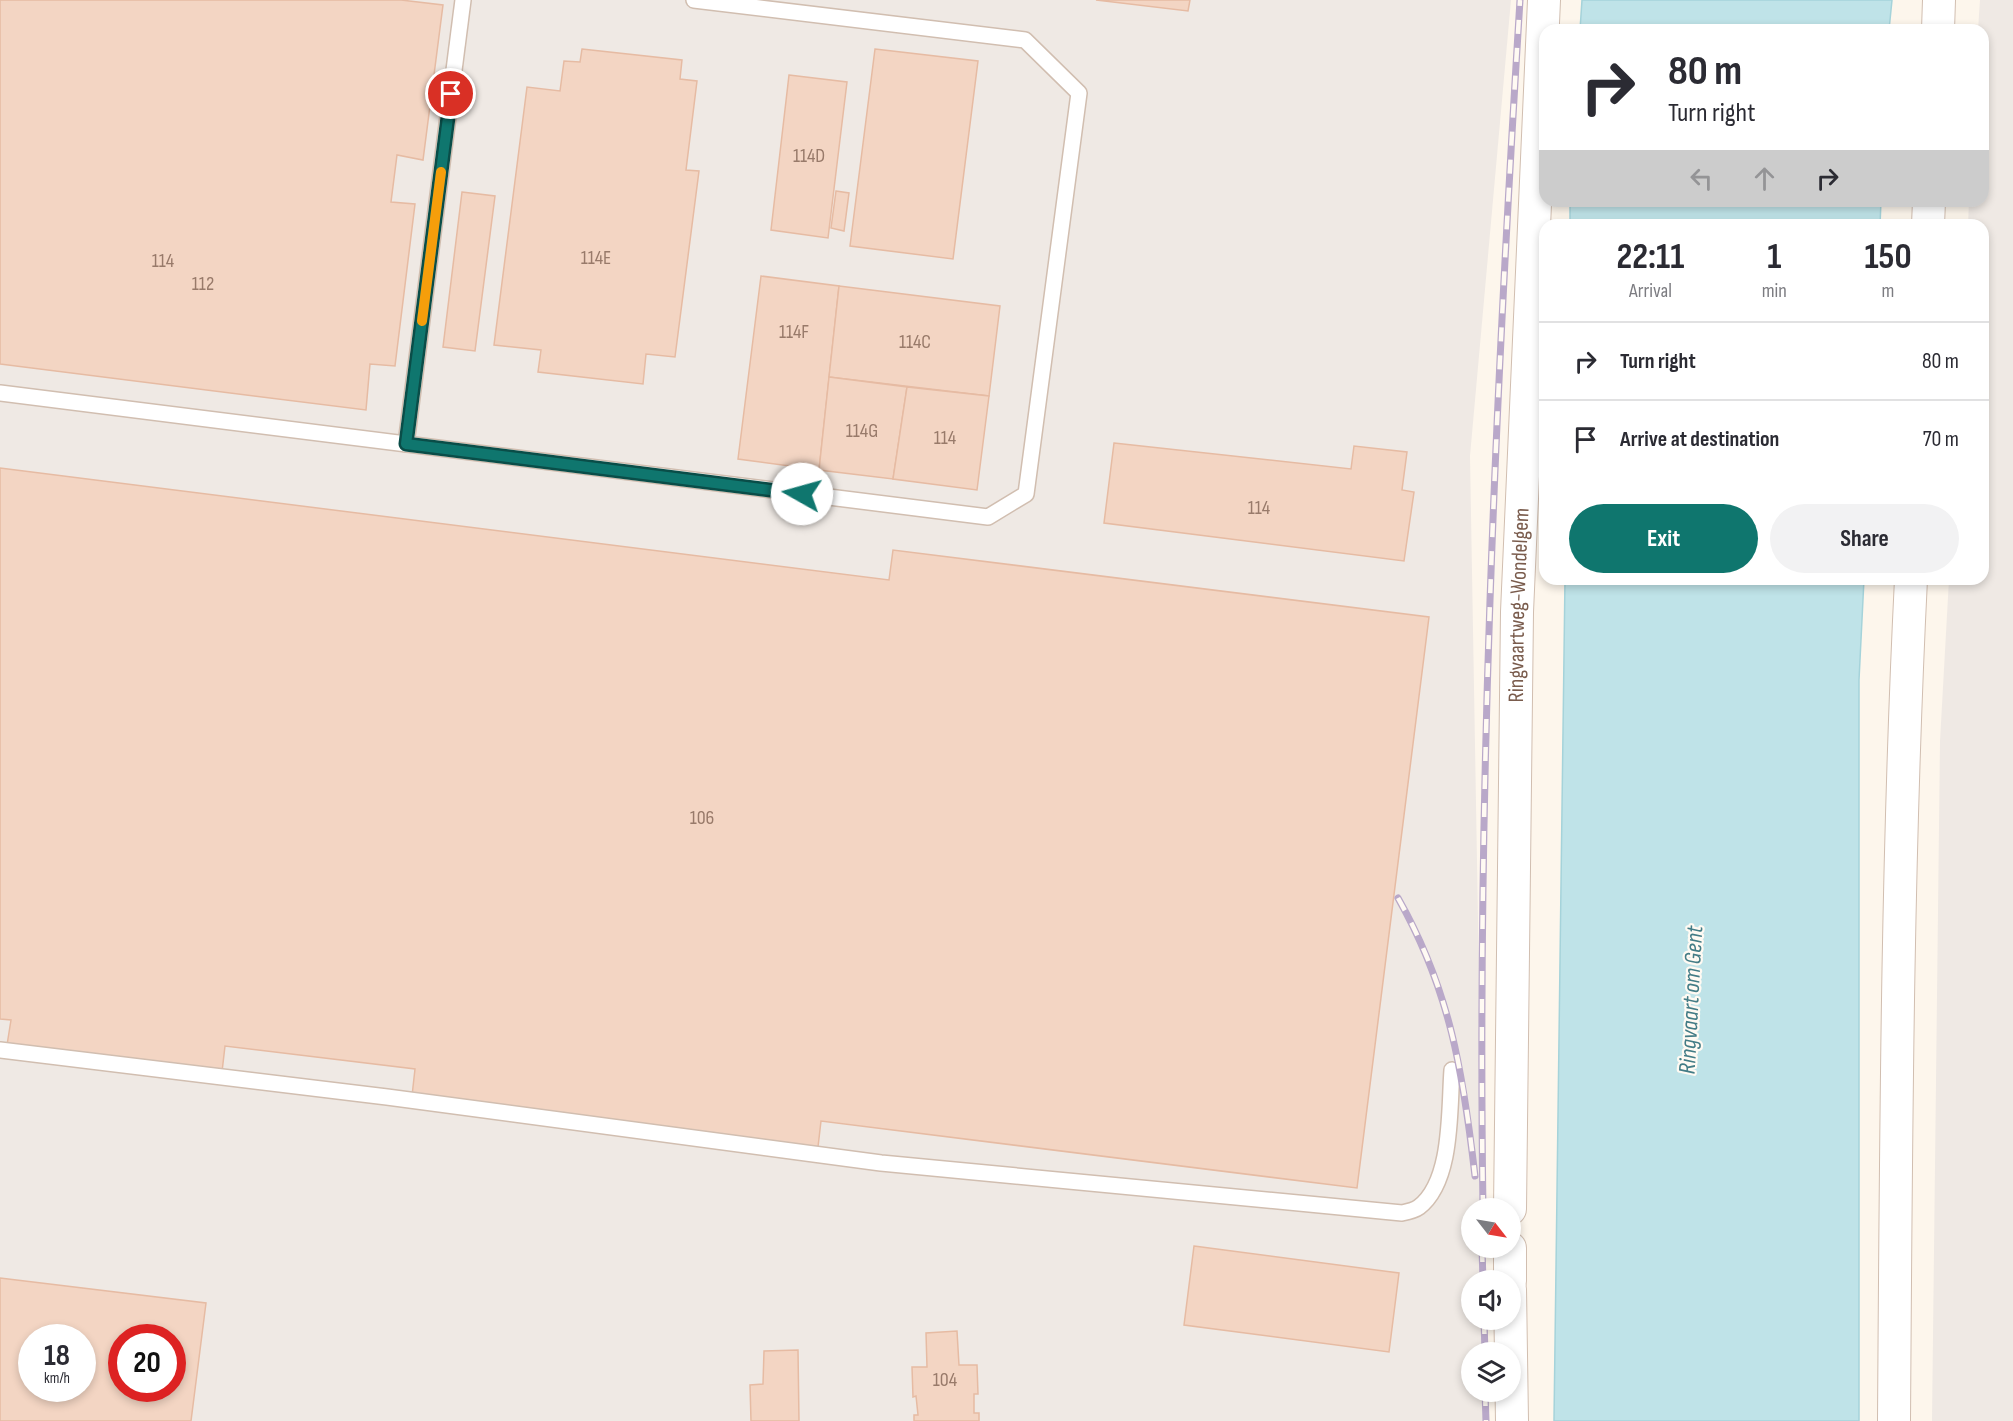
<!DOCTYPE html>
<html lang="en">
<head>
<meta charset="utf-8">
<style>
  :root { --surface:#fff; --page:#f2f2f3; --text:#2b2b33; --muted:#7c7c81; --line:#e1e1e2; --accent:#0f766e }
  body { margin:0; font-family:"Sofia Sans Condensed",sans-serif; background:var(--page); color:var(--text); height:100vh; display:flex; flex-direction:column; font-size:22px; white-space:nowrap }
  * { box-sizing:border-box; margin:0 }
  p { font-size:20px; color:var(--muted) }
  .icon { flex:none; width:33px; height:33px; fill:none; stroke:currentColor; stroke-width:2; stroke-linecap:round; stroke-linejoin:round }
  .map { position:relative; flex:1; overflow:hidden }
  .details { position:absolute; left:1539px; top:219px; width:450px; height:366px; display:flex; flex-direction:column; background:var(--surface); border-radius:18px; box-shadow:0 3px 9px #0003 }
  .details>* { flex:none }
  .guide { position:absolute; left:1539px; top:24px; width:450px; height:183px; border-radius:18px; box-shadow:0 3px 9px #0003; background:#fff; color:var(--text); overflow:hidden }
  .needle { width:39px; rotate:121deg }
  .buttons { position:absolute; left:1461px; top:1198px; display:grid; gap:12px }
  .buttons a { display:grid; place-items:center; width:60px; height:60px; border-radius:50%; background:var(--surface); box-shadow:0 3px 9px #0003; font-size:30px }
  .speed { position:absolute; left:18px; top:1324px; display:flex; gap:12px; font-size:30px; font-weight:700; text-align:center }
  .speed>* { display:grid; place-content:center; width:78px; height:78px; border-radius:50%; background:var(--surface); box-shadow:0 3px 9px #0003; line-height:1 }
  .speed small { font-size:15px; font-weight:400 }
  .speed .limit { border:9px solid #d22; background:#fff; color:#111 }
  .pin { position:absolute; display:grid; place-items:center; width:51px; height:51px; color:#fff; margin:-26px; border:3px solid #fff; border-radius:50%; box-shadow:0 2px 6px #0007 }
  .me { position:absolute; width:66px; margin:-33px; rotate:277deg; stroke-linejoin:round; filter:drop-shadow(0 0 4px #0008) }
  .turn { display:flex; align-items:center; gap:21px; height:126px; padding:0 30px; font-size:27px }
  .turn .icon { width:78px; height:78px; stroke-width:2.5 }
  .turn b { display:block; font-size:42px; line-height:51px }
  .lanes { display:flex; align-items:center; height:57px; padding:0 30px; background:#0003; justify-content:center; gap:30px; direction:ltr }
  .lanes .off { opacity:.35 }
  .eta { display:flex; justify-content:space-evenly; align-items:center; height:102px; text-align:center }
  .eta b { font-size:36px; font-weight:700; line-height:42px }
  .action { display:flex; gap:12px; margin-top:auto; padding:12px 30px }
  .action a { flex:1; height:69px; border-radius:36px; background:var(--accent); color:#fff; font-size:24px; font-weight:700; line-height:69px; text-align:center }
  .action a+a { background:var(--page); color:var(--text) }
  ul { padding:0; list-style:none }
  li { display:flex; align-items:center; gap:18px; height:78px; padding:0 30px; border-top:2px solid var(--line) }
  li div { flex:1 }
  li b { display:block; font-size:22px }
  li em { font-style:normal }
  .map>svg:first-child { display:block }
  .industrial { fill:#efe9e4; fill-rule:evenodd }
  .water { fill:#bfe3e8; stroke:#a5d3da; stroke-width:1.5 }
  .building { fill:#f3d5c3; stroke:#e6bba3; stroke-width:1.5; fill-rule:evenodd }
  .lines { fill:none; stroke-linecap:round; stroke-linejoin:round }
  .lane-casing { stroke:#d1beb0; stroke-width:18 }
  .street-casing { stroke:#d1beb0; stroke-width:34 }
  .lane { stroke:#fff; stroke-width:15 }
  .street { stroke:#fff; stroke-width:32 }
  .rail-casing { stroke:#b9a8c9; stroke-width:7 }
  .rail { stroke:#fffaf3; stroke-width:4.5; stroke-dasharray:14; stroke-linecap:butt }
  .route-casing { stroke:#0a4d48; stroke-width:15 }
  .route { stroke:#0f766e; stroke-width:10 }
  .slow { stroke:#f59e0b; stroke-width:10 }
  .labels { text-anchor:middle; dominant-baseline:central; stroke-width:4.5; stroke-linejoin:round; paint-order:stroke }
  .number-label { font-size:20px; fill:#987a6a }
  .street-label { font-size:22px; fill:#7a5c4d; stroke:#fffaf3 }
  .water-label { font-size:24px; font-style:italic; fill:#437c86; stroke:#fffaf3 }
</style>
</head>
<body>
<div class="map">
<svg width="2013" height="1421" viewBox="0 0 2013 1421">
  <rect width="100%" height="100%" fill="#fdf6ec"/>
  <!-- industrial -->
  <g class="industrial">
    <path d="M 0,0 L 1511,0 L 1470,456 L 1483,1209 L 1472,1209 L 1472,1248 L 1483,1248 L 1484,1281 L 1472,1281 L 1472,1320 L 1484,1320 L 1485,1353 L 1472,1353 L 1472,1392 L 1486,1392 L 1486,1421 L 0,1421 ZM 32,1338 L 82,1338 L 82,1389 L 32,1389 ZM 122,1338 L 172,1338 L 172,1389 L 122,1389 Z"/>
    <path d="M 1980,0 L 2013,0 L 2013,1421 L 1932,1421 L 1940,741 L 1949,579 L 1983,579 L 1983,225 L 1968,225 L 1969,201 L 1983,201 L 1983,30 L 1978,30 Z"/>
  </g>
  <!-- water -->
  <g class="water">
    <path d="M 1582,0 L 1892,0 L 1889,30 L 1580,30 Z"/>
    <path d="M 1570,201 L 1881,201 L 1880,225 L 1570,225 Z"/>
    <path d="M 1565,579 L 1864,579 L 1859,680 L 1859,1421 L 1554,1421 Z"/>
  </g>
  <!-- building -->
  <g class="building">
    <path d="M 0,0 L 401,0 L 443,5 L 423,160 L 397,155 L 391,202 L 415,204 L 395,366 L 370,364 L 366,410 L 0,364 Z"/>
    <path d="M 1096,0 L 1190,0 L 1188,11 Z"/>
    <path d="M 582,49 L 682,60 L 680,79 L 697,81 L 686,170 L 699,171 L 675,357 L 646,354 L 643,384 L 538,372 L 541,350 L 494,345 L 527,87 L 560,91 L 564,61 L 580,62 Z"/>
    <path d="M 875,49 L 978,61 L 953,259 L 850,246 Z"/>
    <path d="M 789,75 L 847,82 L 828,238 L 771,230 Z"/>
    <path d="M 836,191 L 849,193 L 844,231 L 831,228 Z"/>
    <path d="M 462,192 L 495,196 L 475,351 L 443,347 Z"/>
    <path d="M 761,276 L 839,286 L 819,470 L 738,459 Z"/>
    <path d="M 839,286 L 1000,306 L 989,396 L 829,377 Z"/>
    <path d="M 829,377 L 907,387 L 893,479 L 819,470 Z"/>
    <path d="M 907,387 L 989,396 L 977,490 L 893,479 Z"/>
    <path d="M 1114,443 L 1351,469 L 1354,446 L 1407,452 L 1402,490 L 1414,492 L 1404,561 L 1104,523 Z"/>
    <path d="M 0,468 L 889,580 L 893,550 L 1429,617 L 1357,1188 L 821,1121 L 818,1147 L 412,1096 L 415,1069 L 225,1046 L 222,1072 L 7,1045 L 11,1020 L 0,1019 Z"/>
    <path d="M 1194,1246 L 1399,1273 L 1389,1352 L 1184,1325 Z"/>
    <path d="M 0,1278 L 206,1303 L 191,1421 L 0,1421 ZM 32,1338 L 82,1338 L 82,1389 L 32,1389 ZM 122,1338 L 172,1338 L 172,1389 L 122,1389 Z"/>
    <path d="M 957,1331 L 959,1365 L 977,1365 L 978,1394 L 974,1394 L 974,1413 L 979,1413 L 979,1421 L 914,1421 L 914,1415 L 918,1415 L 916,1396 L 913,1397 L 912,1367 L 927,1367 L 926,1333 Z"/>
    <path d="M 798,1350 L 799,1421 L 751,1421 L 750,1385 L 763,1384 L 764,1351 Z"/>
  </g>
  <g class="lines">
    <!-- lane casing -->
    <g class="lane-casing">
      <g id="lane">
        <path d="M 0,393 L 988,517 L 1026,494 L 1079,93 L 1025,40 L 694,0"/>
        <path d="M 406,444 L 463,0"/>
        <path d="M 0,1050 L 387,1097 L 881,1163 L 1402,1213 C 1407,1212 1415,1210 1419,1207 C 1453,1181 1449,1109 1452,1070"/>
      </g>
    </g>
    <!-- street casing -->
    <g class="street-casing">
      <g id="street">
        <path d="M 1938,30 L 1939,0"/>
        <path d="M 1928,225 L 1929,201"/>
        <path id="s1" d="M 1510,1209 L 1517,612 L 1544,0"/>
        <path d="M 1510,1248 L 1510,1281"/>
        <path d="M 1510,1289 L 1512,1421"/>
        <path d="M 1894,1421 C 1896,1140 1897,859 1911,579"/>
      </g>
    </g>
    <!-- lane -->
    <use href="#lane" class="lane"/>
    <!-- street -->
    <use href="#street" class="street"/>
    <!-- rail casing -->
    <g class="rail-casing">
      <g id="rail">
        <path d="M 1398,898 C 1450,990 1463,1072 1475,1176"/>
        <path d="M 1483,1209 C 1477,805 1495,403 1520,0"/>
        <path d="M 1482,1248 L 1483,1281"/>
        <path d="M 1484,1320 L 1485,1353"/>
        <path d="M 1485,1392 L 1486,1421"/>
      </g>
    </g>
    <!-- rail -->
    <use href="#rail" class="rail"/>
  </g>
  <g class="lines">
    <!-- route casing -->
    <g class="route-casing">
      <path id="route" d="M 451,94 L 406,444 L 802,494"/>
    </g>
    <!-- route -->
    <use href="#route" class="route"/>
    <!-- slow -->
    <path class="slow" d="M 422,321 L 441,172"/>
  </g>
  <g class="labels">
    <!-- number labels -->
    <g class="number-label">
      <text x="809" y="156">114D</text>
      <text x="596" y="258">114E</text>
      <text x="163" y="261">114</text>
      <text x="203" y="284">112</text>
      <text x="794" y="332">114F</text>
      <text x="915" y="342">114C</text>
      <text x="862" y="431">114G</text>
      <text x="945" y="438">114</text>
      <text x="1259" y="508">114</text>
      <text x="702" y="818">106</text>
      <text x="945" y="1380">104</text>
    </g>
    <!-- street labels -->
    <g class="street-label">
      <text stroke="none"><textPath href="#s1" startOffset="604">Ringvaartweg-Wondelgem</textPath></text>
    </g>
    <!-- water labels -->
    <g class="water-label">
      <text transform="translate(1691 1000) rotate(-87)">Ringvaart om Gent</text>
    </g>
  </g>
</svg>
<div class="buttons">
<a><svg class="needle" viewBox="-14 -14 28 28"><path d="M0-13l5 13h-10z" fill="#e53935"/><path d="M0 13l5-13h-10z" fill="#7c7c81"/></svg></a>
<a><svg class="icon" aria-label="sound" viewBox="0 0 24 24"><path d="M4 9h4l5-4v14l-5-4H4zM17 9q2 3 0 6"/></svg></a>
<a><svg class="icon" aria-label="layers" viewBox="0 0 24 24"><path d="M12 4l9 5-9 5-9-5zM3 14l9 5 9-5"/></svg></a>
</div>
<div class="speed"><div>18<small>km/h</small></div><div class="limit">20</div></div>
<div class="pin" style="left:451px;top:94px;background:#d93025"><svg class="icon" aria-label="arrive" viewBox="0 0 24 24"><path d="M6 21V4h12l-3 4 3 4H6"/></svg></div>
<svg class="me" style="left:802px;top:494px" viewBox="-20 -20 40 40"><circle r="19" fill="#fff"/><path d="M0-13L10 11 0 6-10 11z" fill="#0f766e"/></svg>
<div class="guide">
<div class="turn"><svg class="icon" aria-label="right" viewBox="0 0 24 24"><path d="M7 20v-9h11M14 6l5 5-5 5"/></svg><div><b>80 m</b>Turn right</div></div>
<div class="lanes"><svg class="icon off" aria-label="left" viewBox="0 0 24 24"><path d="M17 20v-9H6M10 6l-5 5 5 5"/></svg><svg class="icon off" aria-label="ahead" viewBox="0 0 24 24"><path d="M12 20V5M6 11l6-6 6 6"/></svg><svg class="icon" aria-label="right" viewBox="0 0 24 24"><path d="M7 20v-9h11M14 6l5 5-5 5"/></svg></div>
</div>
<section class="details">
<div class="eta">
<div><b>22:11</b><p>Arrival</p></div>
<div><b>1</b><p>min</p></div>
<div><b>150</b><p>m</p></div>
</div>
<ul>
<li><svg class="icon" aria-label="right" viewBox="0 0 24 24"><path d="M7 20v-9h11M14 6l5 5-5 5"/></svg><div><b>Turn right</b></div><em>80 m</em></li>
<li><svg class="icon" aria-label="arrive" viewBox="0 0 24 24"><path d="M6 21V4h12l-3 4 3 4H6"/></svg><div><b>Arrive at destination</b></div><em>70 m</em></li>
</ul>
<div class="action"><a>Exit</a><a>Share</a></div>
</section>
</div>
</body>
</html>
